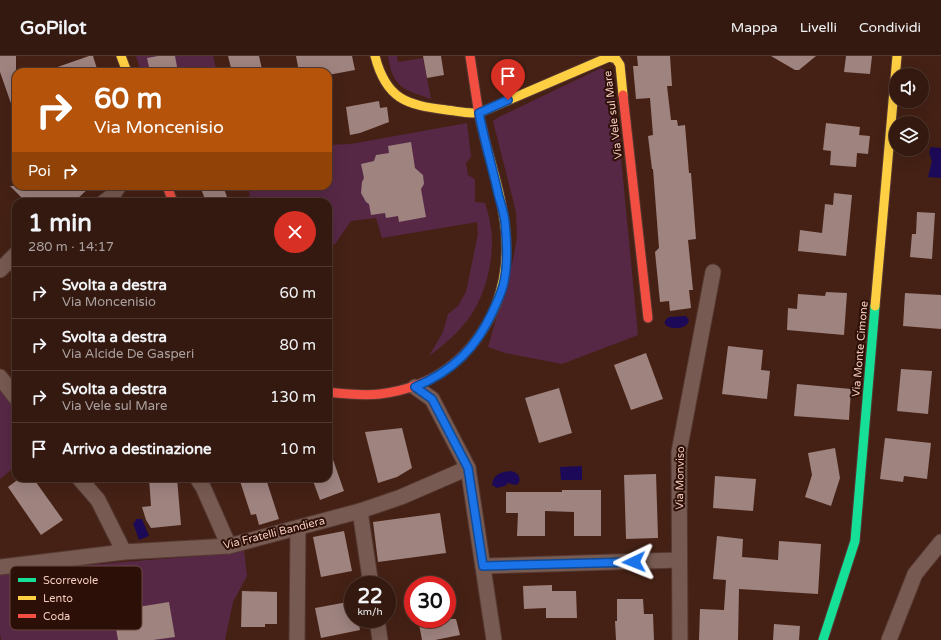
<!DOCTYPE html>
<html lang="it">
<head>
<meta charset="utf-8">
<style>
  :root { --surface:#341910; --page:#3f261e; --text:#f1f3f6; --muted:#a9a09f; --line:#4e3830 }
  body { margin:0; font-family:"Varela Round",sans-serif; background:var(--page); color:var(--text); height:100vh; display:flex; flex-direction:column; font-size:15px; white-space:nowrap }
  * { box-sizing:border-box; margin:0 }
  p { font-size:13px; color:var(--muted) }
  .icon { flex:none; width:22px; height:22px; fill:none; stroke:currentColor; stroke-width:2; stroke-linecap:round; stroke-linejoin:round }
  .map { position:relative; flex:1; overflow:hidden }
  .panel { position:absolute; left:12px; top:142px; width:320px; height:284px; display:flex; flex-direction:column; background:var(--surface); border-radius:12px; box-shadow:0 4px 16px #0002,0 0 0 1px var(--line) }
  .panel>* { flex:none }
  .guide { position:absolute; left:12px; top:12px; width:320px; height:122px; border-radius:12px; box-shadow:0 4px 16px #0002,0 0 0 1px var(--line); background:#b45309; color:#fff; overflow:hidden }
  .buttons { position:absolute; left:889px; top:12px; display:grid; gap:8px }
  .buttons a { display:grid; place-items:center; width:40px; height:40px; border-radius:50%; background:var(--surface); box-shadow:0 4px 16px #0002,0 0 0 1px var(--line); font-size:20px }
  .speed { position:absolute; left:344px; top:520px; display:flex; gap:8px; font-size:20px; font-weight:700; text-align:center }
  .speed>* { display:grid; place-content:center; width:52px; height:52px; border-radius:50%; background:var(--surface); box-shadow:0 4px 16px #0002,0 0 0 1px var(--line); line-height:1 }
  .speed small { font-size:10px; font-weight:400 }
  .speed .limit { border:6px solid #d22; background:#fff; color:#111 }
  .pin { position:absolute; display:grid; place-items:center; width:34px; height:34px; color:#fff; margin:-41px -17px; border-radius:50% 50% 50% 0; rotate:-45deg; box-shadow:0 0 4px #0007 }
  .pin .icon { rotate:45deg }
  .me { position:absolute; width:44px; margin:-22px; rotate:268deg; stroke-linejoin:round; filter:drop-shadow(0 0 3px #0008) }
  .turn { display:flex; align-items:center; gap:14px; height:84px; padding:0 16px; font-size:18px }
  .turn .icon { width:52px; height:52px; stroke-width:2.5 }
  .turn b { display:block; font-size:28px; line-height:34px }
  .then { display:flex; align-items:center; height:38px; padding:0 16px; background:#0003; gap:8px; font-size:15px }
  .round { display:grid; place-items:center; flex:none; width:42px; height:42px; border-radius:21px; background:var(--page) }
  .headline { display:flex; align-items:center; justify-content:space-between; height:68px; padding:0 16px }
  h1 { font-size:24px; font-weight:700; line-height:30px }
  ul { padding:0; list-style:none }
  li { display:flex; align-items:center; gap:12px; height:52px; padding:0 16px; border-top:1px solid var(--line) }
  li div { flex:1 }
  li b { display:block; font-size:15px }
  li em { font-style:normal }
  header { display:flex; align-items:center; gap:24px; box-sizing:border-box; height:56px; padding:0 20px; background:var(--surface); border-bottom:1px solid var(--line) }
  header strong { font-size:19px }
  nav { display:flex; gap:22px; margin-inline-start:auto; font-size:14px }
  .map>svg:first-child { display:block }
  .green { fill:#572846 }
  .water { fill:#1c0a58 }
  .building { fill:#9e837f }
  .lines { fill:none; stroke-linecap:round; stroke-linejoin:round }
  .street-casing { stroke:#563932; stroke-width:17 }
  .fast-casing { stroke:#563932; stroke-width:11 }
  .slow-casing { stroke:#563932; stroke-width:11 }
  .jam-casing { stroke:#563932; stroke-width:11 }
  .street { stroke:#775a51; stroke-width:15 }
  .fast { stroke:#16e098; stroke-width:9 }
  .slow { stroke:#ffcf43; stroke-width:9 }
  .jam { stroke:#f24e42; stroke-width:9 }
  .route-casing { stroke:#114b97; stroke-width:10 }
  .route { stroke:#1a73e8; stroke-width:7 }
  .labels { text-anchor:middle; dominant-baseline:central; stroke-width:4; stroke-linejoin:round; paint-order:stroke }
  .street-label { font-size:11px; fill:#f6ccbf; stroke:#2c0f07 }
  .key { fill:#2c0f07; stroke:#69483e; stroke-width:1 }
  .key-label { font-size:11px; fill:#f6ccbf }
</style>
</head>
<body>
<header>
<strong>GoPilot</strong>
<nav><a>Mappa</a><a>Livelli</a><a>Condividi</a></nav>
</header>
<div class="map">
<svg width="941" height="584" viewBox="0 0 941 584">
  <rect width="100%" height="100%" fill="#452115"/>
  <!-- green -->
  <g class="green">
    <path d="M 136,0 L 213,0 L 217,16 L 141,16 Z"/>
    <path d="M 388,0 L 397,0 L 398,6 L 423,2 L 431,43 C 403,33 393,32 388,0 Z"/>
    <path d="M 601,12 L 613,18 L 638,279 L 562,308 L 505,297 L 488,291 L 513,204 L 517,181 L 516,156 L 493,65 L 499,61 Z"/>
    <path d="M 467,67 L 471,101 L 466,107 L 468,119 L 475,123 L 475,146 L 485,147 C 489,159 492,173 492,186 C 492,212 484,241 469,262 C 458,277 444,289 429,300 L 443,276 L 448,258 L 458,250 L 466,236 L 478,178 L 477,166 L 382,182 L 376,162 L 351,165 L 335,188 L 328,190 L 328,146 L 232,146 L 250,140 L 248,130 L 328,130 L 328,89 L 351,88 Z"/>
    <path d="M 0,331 L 16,355 L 16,410 L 0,423 Z"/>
    <path d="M 244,494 L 247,520 L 233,546 L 225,584 L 1,584 L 0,578 L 0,516 L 211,499 Z"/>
  </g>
  <!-- water -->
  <g class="water">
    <path d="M 931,91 L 941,92 L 941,122 L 928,121 L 932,105 C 930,100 928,96 931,91 Z"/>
    <path d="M 686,260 L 689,264 C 687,278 653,272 669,261 Z"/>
    <path d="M 582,410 L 582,424 L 561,424 L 560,411 Z"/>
    <path d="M 511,415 C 518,417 522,421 518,428 L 515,429 L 508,427 L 505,430 L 497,432 L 492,429 C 493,418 502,416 511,415 Z"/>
    <path d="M 136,463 L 142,463 L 149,480 L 139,484 L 133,467 L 135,466 Z"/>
  </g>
  <!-- building -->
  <g class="building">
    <path d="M 0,0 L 16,0 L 16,56 L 14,56 L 0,16 Z"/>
    <path d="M 89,0 L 93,0 L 98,16 L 49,16 L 49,14 Z"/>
    <path d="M 158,0 L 175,0 L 178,16 L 150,16 L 147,2 Z"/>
    <path d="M 228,0 L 259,0 L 262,13 L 248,16 L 232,16 Z"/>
    <path d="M 296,0 L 352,0 L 355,14 L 328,19 L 328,16 L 299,16 Z"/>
    <path d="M 423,0 L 441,0 L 444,19 L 427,22 Z"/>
    <path d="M 637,0 L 670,0 L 672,30 L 667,30 L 671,64 L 677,64 L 678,70 L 685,69 L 689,117 L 691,117 L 696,183 L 688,184 L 693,234 L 689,234 L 691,252 L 670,255 L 669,245 L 660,246 L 655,196 L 659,192 L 653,113 L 652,113 L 648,80 L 653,79 L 650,42 L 636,43 L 633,10 L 638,10 Z"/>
    <path d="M 771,0 L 816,0 L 799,14 L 795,14 Z"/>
    <path d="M 846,0 L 872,0 L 870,18 L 844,16 Z"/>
    <path d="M 379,45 L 380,52 L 387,51 L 389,66 L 360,77 L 350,79 L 346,51 Z"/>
    <path d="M 826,67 L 860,71 L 859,79 L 870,80 L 868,98 L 857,97 L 856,111 L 830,109 L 831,95 L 823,94 Z"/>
    <path d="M 411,86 L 415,112 L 423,119 L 424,128 L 421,133 L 426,161 L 399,166 L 398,160 L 386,162 L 385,157 L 371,159 L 369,148 L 366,146 L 361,137 L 362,126 L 364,122 L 361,108 L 374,105 L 376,99 L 389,97 L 388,90 Z"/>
    <path d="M 10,130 L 91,130 L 74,146 L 26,146 Z"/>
    <path d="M 200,130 L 223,130 L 227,141 L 212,146 L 206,146 Z"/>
    <path d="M 834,137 L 852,139 L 846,200 L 798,195 L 800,174 L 822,177 L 825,148 L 833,149 Z"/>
    <path d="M 917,156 L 935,157 L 932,203 L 910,201 L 912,178 L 916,178 Z"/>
    <path d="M 826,236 L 847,237 L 844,279 L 787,274 L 788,252 L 797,253 L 798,238 L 825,240 Z"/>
    <path d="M 905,237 L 941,239 L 941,273 L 903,270 Z"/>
    <path d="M 728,290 L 763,294 L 761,314 L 770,315 L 767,343 L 722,338 Z"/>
    <path d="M 646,297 L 663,343 L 631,354 L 614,309 Z"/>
    <path d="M 901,313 L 932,315 L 928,358 L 897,355 Z"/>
    <path d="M 797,328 L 851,333 L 849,364 L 794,360 Z"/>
    <path d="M 559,332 L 572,377 L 539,387 L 525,342 Z"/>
    <path d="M 402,372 L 412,412 L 397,421 L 378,427 L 365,376 Z"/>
    <path d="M 885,382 L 931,387 L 927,423 L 904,420 L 903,426 L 880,423 Z"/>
    <path d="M 835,392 L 840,422 L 831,450 L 805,441 L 812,419 L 808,397 Z"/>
    <path d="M 330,395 L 344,435 L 320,444 L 312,422 L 328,422 L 328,396 Z"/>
    <path d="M 656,418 L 658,482 L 626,483 L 624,419 Z"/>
    <path d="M 715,420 L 756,423 L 753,455 L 713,452 Z"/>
    <path d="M 20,422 L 33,422 L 63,464 L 41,479 L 8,431 Z"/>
    <path d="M 149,422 L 177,422 L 181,469 L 151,472 L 146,464 L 142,451 L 151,450 Z"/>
    <path d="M 239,422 L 257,422 L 258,426 L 266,423 L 279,463 L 259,469 L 256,458 L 251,459 Z"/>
    <path d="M 562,434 L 601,434 L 601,480 L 574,480 L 574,456 L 545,455 L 545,480 L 517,480 L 518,457 L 506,457 L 506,436 L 562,436 Z"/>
    <path d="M 440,457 L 446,497 L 378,506 L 373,466 Z"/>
    <path d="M 344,475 L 352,515 L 321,521 L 313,481 Z"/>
    <path d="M 717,480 L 743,483 L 742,501 L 778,504 L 779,485 L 821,488 L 818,538 L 739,533 L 738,584 L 699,584 L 700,553 L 724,554 L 726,524 L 713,523 Z"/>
    <path d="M 552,529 L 552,535 L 576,535 L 577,562 L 546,562 L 546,552 L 524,553 L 523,530 Z"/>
    <path d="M 242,535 L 277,536 L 277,568 L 265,568 L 265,571 L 241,571 Z"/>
    <path d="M 617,543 L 643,543 L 644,558 L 653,558 L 654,584 L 616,584 L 615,565 L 617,565 Z"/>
    <path d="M 353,545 L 353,563 L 358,563 L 360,574 L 321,582 L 315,552 Z"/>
    <path d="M 169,546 L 175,581 L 153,584 L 118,584 L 113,555 Z"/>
    <path d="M 418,563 L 456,563 L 460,579 L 435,584 L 422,584 Z"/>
    <path d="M 774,568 L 800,570 L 799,584 L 773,584 Z"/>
  </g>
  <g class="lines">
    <!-- street casing -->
    <g class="street-casing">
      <g id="street">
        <path d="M 104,146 L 112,140 L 119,130"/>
        <path d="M 0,214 L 16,198"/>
        <path d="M 0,321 L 16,342"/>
        <path d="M 415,331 L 432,343 L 468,412 L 494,584"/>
        <path d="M 79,422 L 98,444 L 124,496"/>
        <path d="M 197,422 L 203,431 L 229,490"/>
        <path d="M 360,455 L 371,529"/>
        <path d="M 483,510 L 679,504"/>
        <path d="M 0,511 L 124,496 L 229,490 L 360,455 L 401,441 L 468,412"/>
        <path d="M 377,563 L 380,584"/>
        <path d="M 297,584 L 298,472"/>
        <path d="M 680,584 L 679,396 L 713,216"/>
        <path d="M 889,584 L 915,518 L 941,486"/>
      </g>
    </g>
    <!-- fast casing -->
    <g class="fast-casing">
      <path id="fast" d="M 823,584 L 855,485 L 875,250"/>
    </g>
    <!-- slow casing -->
    <g class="slow-casing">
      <g id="slow">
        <path d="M 121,0 L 127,16"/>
        <path d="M 375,0 C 386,43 406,49 447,54 C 458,55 470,59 481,56 L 609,1 L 616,3 L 620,9 L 623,39"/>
        <path d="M 487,92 C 502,146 517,194 496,249"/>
        <path d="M 875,250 L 897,0"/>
      </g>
    </g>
    <!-- jam casing -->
    <g class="jam-casing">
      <g id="jam">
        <path d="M 470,0 L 479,59 L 487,92"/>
        <path d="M 623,39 L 648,262"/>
        <path d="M 167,130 L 173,146"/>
        <path d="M 328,336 C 345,338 363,340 380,338 C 436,331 474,300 496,249"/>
      </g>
    </g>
    <!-- street -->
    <use href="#street" class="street"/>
    <!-- fast -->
    <use href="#fast" class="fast"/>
    <!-- slow -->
    <use href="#slow" class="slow"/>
    <!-- jam -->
    <use href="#jam" class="jam"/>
  </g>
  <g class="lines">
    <!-- route casing -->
    <g class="route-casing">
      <path id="route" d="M 508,44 L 479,57 C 484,84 492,110 498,137 C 500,146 504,156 505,166 C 507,185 508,207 504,226 C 502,236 497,246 493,255 C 476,292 453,315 415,331 L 432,343 L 468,412 L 483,510 L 634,506"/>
    </g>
    <!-- route -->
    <use href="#route" class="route"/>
  </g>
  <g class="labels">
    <!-- street labels -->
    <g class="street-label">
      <text transform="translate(613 59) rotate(-97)">Via Vele sul Mare</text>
      <text transform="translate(860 293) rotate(-85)">Via Monte Cimone</text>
      <text transform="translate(680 422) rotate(-89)">Via Monviso</text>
      <text transform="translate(274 477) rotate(-14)">Via Fratelli Bandiera</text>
    </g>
  </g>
  <!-- legend -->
  <rect x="10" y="510" width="132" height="64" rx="6" class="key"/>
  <rect x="18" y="522" width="18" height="4" fill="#16e098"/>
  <rect x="18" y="540" width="18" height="4" fill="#ffcf43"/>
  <rect x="18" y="558" width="18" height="4" fill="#f24e42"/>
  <g class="key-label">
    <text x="43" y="528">Scorrevole</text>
    <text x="43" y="546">Lento</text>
    <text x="43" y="564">Coda</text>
  </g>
</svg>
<div class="buttons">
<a><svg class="icon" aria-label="sound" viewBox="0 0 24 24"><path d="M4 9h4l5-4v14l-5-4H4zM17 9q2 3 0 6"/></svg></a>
<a><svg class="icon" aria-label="layers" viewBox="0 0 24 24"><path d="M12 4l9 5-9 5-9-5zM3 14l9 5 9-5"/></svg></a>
</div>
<div class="speed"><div>22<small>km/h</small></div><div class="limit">30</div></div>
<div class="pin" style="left:508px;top:44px;background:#d93025"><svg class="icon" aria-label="arrive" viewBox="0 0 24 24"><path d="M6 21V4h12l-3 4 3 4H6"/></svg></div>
<svg class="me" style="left:634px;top:506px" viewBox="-20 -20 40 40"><path d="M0-17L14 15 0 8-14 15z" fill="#1a73e8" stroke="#fff" stroke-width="4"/></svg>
<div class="guide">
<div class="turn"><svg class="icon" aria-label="right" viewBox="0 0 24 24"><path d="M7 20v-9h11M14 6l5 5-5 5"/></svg><div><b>60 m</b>Via Moncenisio</div></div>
<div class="then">Poi<svg class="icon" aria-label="right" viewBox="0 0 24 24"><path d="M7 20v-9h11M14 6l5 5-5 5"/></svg></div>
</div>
<section class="panel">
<div class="headline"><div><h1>1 min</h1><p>280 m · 14:17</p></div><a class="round" style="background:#d93025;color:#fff"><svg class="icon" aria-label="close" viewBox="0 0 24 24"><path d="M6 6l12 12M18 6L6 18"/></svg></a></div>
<ul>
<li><svg class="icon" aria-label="right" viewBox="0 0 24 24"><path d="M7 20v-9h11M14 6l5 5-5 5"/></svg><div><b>Svolta a destra</b><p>Via Moncenisio</p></div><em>60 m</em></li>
<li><svg class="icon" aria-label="right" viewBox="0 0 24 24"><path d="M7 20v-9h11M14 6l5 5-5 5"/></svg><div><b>Svolta a destra</b><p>Via Alcide De Gasperi</p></div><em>80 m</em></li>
<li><svg class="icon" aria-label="right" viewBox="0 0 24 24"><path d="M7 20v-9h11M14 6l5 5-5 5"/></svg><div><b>Svolta a destra</b><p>Via Vele sul Mare</p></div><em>130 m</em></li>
<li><svg class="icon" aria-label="arrive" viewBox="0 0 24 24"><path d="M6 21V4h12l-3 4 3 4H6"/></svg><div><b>Arrivo a destinazione</b></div><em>10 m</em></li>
</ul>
</section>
</div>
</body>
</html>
